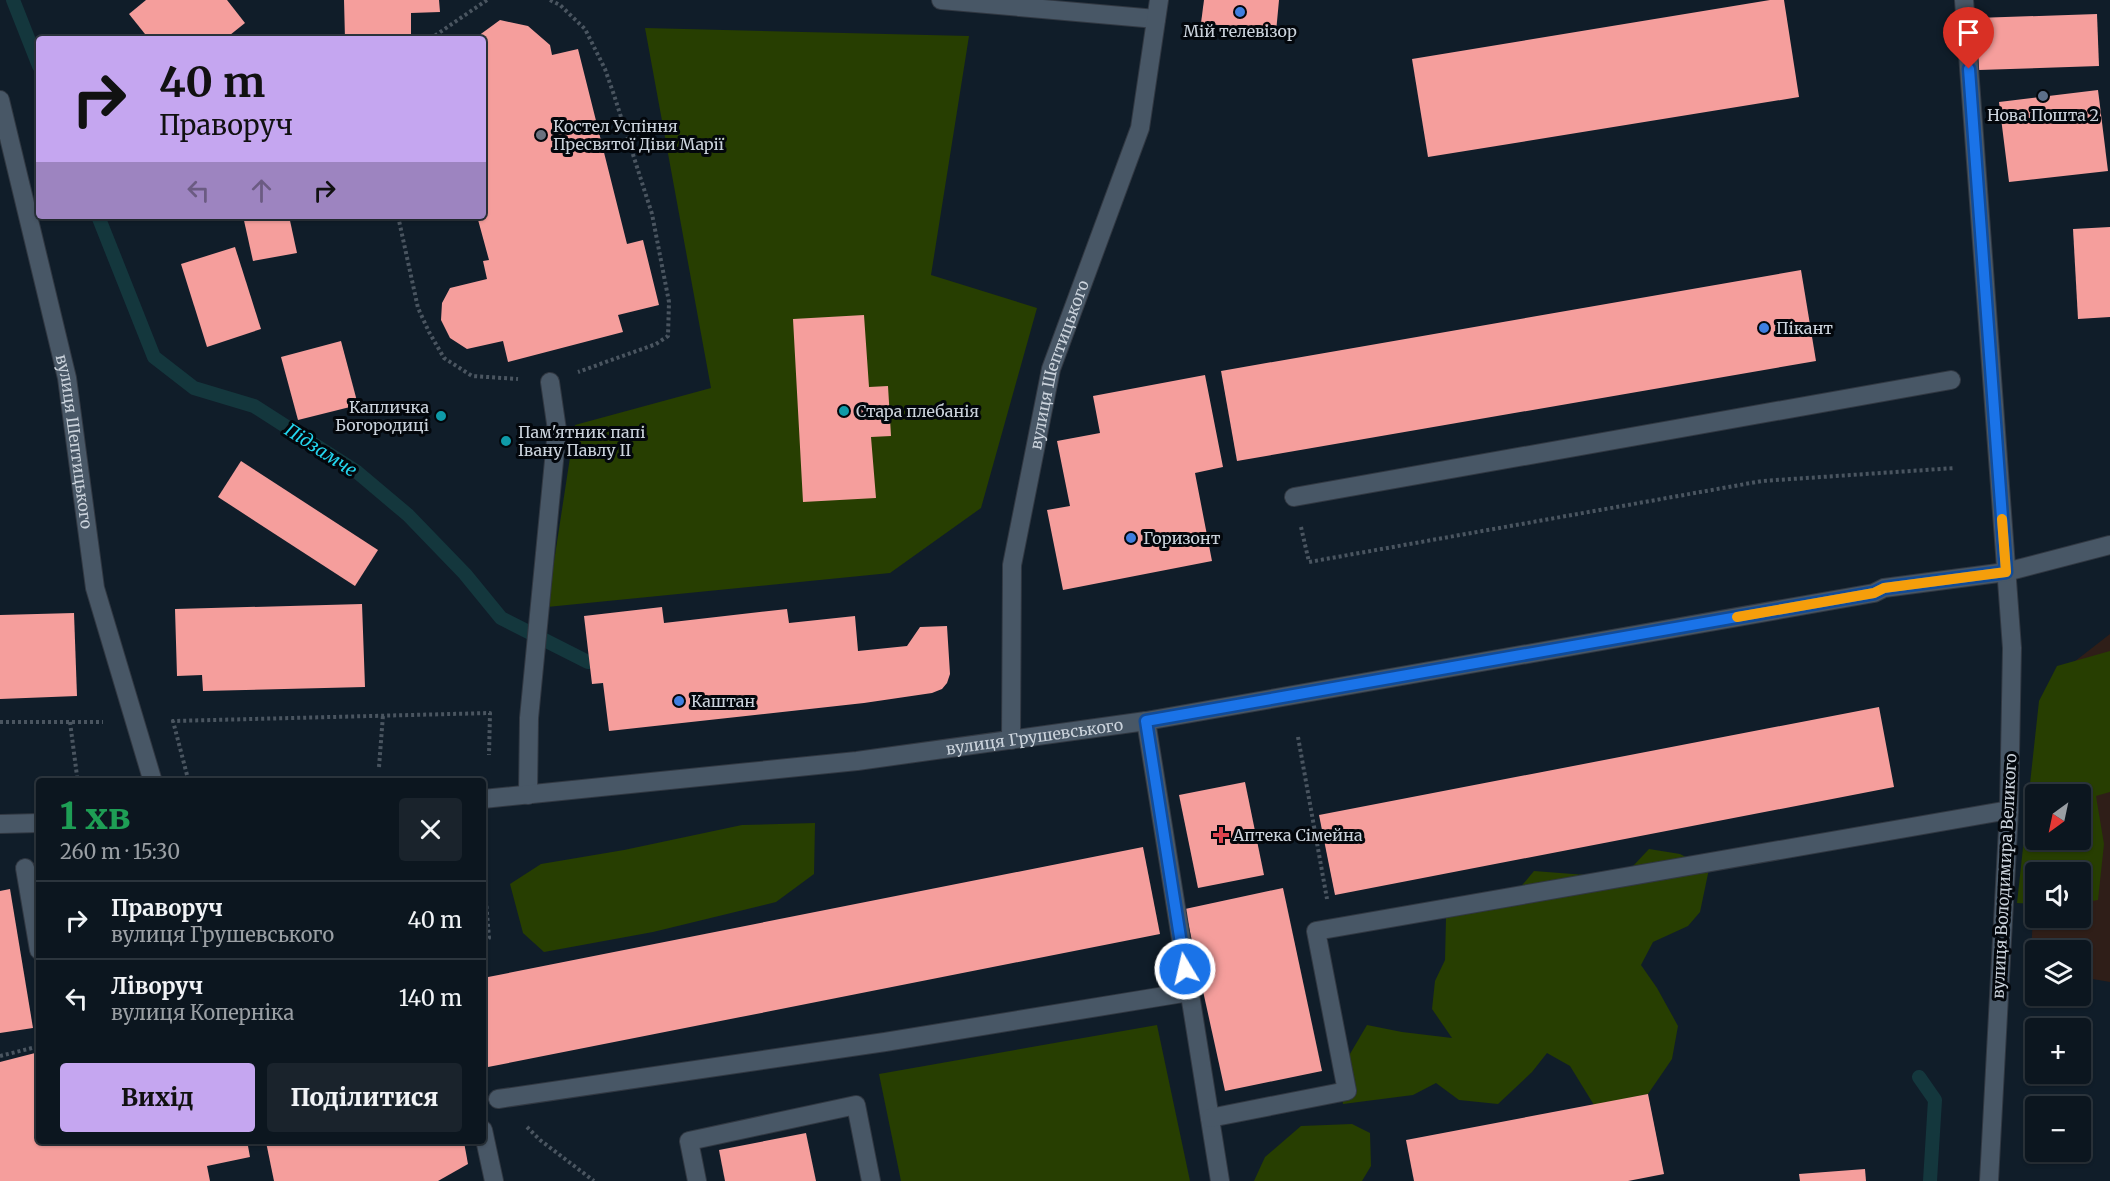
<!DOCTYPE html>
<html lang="uk">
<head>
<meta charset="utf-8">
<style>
  :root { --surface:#0c161f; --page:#1a232c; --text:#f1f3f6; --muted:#9a9fa4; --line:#2c353d; --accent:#c5a6f0 }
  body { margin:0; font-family:Merriweather,serif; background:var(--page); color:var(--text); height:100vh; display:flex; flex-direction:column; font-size:22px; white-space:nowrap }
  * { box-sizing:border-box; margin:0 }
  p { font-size:20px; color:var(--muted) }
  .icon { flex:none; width:33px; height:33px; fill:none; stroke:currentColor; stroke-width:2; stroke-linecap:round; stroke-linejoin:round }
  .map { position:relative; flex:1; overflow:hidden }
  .sheet { position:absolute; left:36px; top:778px; width:450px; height:366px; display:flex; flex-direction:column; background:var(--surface); border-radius:6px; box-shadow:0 2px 4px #0004,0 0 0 2px var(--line) }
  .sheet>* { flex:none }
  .banner { position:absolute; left:36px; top:36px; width:450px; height:183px; border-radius:6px; box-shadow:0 2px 4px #0004,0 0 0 2px var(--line); background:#c5a6f0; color:#111; overflow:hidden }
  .needle { width:39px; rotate:213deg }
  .buttons { position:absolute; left:2025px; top:784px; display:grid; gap:12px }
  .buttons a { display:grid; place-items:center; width:66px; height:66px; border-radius:6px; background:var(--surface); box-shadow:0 2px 4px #0004,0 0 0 2px var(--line); font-size:30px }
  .pin { position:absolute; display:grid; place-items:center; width:51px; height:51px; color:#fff; margin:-62px -26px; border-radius:50% 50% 50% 0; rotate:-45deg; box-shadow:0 0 6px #0007 }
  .pin .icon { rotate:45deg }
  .me { position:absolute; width:66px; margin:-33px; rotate:351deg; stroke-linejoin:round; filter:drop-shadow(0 0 4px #0008) }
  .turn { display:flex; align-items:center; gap:21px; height:126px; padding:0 24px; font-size:27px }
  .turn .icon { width:78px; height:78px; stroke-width:2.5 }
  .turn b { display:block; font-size:42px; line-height:51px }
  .lanes { display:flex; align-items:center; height:57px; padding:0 24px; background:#0003; justify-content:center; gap:30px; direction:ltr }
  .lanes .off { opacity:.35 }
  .round { display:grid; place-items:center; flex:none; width:63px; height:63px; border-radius:6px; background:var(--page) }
  .summary { display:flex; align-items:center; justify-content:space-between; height:102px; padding:0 24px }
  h1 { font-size:36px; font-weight:800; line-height:45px; color:#1e9e55 }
  .button { display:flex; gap:12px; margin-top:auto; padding:12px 24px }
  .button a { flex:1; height:69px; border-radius:6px; background:var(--accent); color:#111; font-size:24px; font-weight:800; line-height:69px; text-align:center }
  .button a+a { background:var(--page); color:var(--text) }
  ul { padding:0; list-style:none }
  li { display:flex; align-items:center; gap:18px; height:78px; padding:0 24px; border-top:2px solid var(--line) }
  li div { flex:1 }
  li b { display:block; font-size:22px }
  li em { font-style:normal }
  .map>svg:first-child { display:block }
  .medical { fill:#2f1e18 }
  .green { fill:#273e01; fill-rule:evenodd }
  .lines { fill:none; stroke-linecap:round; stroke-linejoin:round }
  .stream { stroke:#14373d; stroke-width:14 }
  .building { fill:#f59e9c }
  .minor-casing { stroke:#313842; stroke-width:20 }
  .path { stroke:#4a5560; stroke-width:4; stroke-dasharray:3 3; stroke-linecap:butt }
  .minor { stroke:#485766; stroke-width:18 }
  .route-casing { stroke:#114b97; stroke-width:15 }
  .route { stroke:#1a73e8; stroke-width:10 }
  .slow { stroke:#f59e0b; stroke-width:10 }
  .shop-dot { fill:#3f7fe0; stroke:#03070c; stroke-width:2 }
  .service-dot { fill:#5c6f8a; stroke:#03070c; stroke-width:2 }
  .worship-dot { fill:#6b7280; stroke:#03070c; stroke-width:2 }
  .culture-dot { fill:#0f9aa8; stroke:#03070c; stroke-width:2 }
  .health-dot { fill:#e0444e; stroke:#03070c; stroke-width:2 }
  .labels { text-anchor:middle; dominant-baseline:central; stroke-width:6; stroke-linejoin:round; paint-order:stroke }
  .poi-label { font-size:16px; fill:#cbd3dc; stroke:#03070c; text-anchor:start }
  .street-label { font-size:16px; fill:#cbd3dc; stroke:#03070c }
  .water-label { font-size:18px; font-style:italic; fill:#23d5ee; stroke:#03070c }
</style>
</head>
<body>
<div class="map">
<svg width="2110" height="1181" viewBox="0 0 2110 1181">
  <rect width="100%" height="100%" fill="#101d29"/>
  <!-- medical -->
  <path class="medical" d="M 2110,634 L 2110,982 L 2081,977 L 2080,951 L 2036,951 L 2035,969 L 2030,968 L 2035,885 L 2036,918 L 2080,918 L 2080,795 L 2074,662 Z"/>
  <!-- green -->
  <g class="green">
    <path d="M 645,28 L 969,36 L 931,275 L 1037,308 L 981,508 L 890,573 L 547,607 L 575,425 L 711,388 Z"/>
    <path d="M 2110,651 L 2110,792 L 2096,796 L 2104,844 L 2098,900 L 2081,903 L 2080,873 L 2036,873 L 2035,904 L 2017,903 L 2039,701 L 2057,666 ZM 2036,795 L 2080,795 L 2080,840 L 2036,840 Z"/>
    <path d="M 815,823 L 814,874 L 776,902 L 653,932 L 544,952 L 523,933 L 510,884 L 541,864 L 624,850 L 742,825 Z"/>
    <path d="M 1649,849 L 1680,854 L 1709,869 L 1700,912 L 1688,926 L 1653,942 L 1641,965 L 1657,988 L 1678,1026 L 1672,1059 L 1648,1094 L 1594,1105 L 1570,1066 L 1547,1053 L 1532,1072 L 1498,1104 L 1459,1100 L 1436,1083 L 1413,1095 L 1343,1104 L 1337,1076 L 1367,1025 L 1402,1032 L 1452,1038 L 1432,1009 L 1435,981 L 1445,960 L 1446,918 L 1509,901 L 1534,871 L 1586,875 L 1619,881 Z"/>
    <path d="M 1157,1025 L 1190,1181 L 901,1181 L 879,1074 Z"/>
    <path d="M 1352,1124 L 1370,1133 L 1371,1166 L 1362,1181 L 1254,1181 L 1265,1157 L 1301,1126 Z"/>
  </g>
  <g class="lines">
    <!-- stream -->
    <g class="stream">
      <path d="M 13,0 L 39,66"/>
      <path d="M 98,216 L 154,357 L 194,388 L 254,406 L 357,472 L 408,515 L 465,574 L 501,618 L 588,662"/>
      <path d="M 1919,1077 L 1935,1100 L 1930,1181"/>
    </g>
  </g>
  <!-- building -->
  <g class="building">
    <path d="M 146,0 L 227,0 L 245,23 L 225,39 L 149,39 L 129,14 Z"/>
    <path d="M 344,0 L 439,0 L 440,12 L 411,13 L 411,39 L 345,39 Z"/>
    <path d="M 1204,0 L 1279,0 L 1276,32 L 1201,23 Z"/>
    <path d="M 1770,0 L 1784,0 L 1799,97 L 1428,157 L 1412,59 Z"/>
    <path d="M 2097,14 L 2099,66 L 1979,70 L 1976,18 Z"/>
    <path d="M 500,20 L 528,26 L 550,45 L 552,55 L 578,49 L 627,244 L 643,240 L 659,305 L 618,315 L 623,332 L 508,362 L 503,341 L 467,349 L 450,338 L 441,320 L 442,303 L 450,288 L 487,279 L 483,261 L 489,260 L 477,216 L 483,216 L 483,39 L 474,39 Z"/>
    <path d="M 2098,90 L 2108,171 L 2009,182 L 1999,102 Z"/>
    <path d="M 243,216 L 289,216 L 297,253 L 253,261 Z"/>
    <path d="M 2110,227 L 2110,317 L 2078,319 L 2073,229 Z"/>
    <path d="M 235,247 L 261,329 L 207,347 L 181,264 Z"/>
    <path d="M 1801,270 L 1816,361 L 1237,461 L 1221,371 Z"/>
    <path d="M 864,315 L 869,387 L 888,386 L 891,436 L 871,437 L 876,498 L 803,502 L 793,319 Z"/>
    <path d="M 341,341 L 358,405 L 298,420 L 281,357 Z"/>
    <path d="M 1205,375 L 1223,467 L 1195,473 L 1212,561 L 1063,590 L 1047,510 L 1070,506 L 1057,441 L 1100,433 L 1093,396 Z"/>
    <path d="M 241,461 L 378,550 L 355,586 L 218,497 Z"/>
    <path d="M 362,604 L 365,687 L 203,691 L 202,675 L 177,676 L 175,609 Z"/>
    <path d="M 662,607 L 664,623 L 787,609 L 789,623 L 855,616 L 858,651 L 907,646 L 920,627 L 947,626 L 950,674 L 947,683 L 942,689 L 932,693 L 864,703 L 609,731 L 603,683 L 592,684 L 584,616 Z"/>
    <path d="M 74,613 L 77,696 L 0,699 L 0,615 Z"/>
    <path d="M 1879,707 L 1894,787 L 1335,895 L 1319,815 Z"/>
    <path d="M 1245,782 L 1264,875 L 1198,888 L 1179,795 Z"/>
    <path d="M 1143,847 L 1160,934 L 488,1067 L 483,1043 L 483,978 Z"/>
    <path d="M 1283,888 L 1322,1071 L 1225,1091 L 1185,909 Z"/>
    <path d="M 10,889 L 33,1028 L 0,1033 L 0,891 Z"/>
    <path d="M 39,1052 L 39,1142 L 265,1143 L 248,1146 L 250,1157 L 207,1166 L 210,1181 L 0,1181 L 0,1062 Z"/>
    <path d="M 1648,1094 L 1664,1174 L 1628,1181 L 1414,1181 L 1406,1140 Z"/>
    <path d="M 806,1133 L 816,1181 L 725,1181 L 719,1150 Z"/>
    <path d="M 266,1142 L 464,1142 L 468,1164 L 438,1181 L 274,1181 Z"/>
    <path d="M 1865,1169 L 1866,1181 L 1800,1181 L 1799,1174 Z"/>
  </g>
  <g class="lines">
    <!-- minor casing -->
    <g class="minor-casing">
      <g id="minor">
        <path d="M 941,0 L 1156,19"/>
        <path d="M 1964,0 L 2012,648 L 2009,810 L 1989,1181"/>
        <path id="s1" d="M 0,100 L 67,378 L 95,588 L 153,782"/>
        <path d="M 1294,497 L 1951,380"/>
        <path d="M 1146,721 L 1220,1181"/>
        <path id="s2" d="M 1011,740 L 1012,565 L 1051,369 L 1140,128 L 1159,0"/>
        <path d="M 528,795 L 529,718 L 557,430 L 550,382"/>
        <path id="s3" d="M 483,799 L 857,761 L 1146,721 L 1874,593 L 1884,588 L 2006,572 L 2110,545"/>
        <path d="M 0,824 L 39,823"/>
        <path d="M 25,868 L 39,950"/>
        <path d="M 498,1099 L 885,1042 L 1189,992"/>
        <path d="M 1210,1118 L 1347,1091 L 1316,931 L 2009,810"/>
        <path d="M 483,1130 L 494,1181"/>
        <path d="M 697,1181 L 689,1141 L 856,1105 L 871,1181"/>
      </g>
    </g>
    <!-- path -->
    <g class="path">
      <path d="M 550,0 L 560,5 L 585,29 L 605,69 L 614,95 L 652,214 L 669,302 L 668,336 L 656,344 L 578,372"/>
      <path d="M 430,39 L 487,0"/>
      <path d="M 398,216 L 418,308 L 429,332 L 444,358 L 472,376 L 518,379"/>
      <path d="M 1301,527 L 1309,562 L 1762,481 L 1955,468"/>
      <path d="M 0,722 L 103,722"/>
      <path d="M 70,722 L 77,776"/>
      <path d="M 1298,737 L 1327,899"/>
      <path d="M 379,767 L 383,715"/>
      <path d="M 187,775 L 173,721 L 490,713 L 489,755"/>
      <path d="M 483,864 L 489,938 L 483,945"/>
      <path d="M 0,1056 L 36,1047 L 36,1025 L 39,1023"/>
      <path d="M 527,1127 L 540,1140 L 594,1181"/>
    </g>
    <!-- minor -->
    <use href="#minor" class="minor"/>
  </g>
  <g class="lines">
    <!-- route casing -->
    <g class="route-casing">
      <path id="route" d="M 1185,969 L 1146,721 L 1874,593 L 1884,588 L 2006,572 L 1969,69"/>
    </g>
    <!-- route -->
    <use href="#route" class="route"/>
    <!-- slow -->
    <path class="slow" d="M 1737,617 L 1874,593 L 1884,588 L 2006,572 L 2002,519"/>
  </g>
  <!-- markers -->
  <g class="shop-dot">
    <circle cx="1240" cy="12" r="6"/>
    <circle cx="1764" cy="328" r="6"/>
    <circle cx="1131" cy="538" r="6"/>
    <circle cx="679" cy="701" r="6"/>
  </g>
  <circle class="service-dot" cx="2043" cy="96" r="6"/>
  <circle class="worship-dot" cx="541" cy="135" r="6"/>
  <g class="culture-dot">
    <circle cx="844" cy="411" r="6"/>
    <circle cx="441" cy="416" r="6"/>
    <circle cx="506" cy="441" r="6"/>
  </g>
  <path class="health-dot" d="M1218 826h6v6h6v6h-6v6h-6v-6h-6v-6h6z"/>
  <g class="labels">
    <!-- poi labels -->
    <g class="poi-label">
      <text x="1240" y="31" text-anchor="middle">Мій телевізор</text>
      <text x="2043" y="115" text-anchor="middle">Нова Пошта 2</text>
      <text x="553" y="126">Костел Успіння<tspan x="553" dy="18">Пресвятої Діви Марії</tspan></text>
      <text x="1776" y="328">Пікант</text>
      <text x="429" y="407" text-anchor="end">Капличка<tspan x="429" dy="18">Богородиці</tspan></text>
      <text x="856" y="411">Стара плебанія</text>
      <text x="518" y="432">Пам'ятник папі<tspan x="518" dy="18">Івану Павлу ІІ</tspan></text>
      <text x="1143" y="538">Горизонт</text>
      <text x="691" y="701">Каштан</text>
      <text x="1233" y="835">Аптека Сімейна</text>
    </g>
    <!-- street labels -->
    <g class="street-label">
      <text stroke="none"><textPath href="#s2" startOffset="381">вулиця Шептицького</textPath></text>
      <text stroke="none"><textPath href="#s1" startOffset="350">вулиця Шептицького</textPath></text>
      <text stroke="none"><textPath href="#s3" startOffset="555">вулиця Грушевського</textPath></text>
      <text transform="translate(2004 876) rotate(-87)">вулиця Володимира Великого</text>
    </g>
    <!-- water labels -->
    <g class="water-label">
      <text transform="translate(321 450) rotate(33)">Підзамче</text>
    </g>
  </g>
</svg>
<div class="buttons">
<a><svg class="needle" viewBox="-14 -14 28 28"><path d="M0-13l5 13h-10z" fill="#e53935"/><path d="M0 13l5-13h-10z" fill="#9a9fa4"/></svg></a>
<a><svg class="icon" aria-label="sound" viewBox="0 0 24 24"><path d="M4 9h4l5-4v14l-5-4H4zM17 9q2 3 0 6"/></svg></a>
<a><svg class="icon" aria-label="layers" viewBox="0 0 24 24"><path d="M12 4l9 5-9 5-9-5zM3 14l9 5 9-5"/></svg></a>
<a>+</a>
<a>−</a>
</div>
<div class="pin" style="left:1969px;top:69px;background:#d93025"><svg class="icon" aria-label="arrive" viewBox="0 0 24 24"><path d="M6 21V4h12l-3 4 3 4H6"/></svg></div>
<svg class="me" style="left:1185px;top:969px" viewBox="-20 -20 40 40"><circle r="17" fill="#1a73e8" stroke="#fff" stroke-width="3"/><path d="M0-11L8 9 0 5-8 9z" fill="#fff"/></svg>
<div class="banner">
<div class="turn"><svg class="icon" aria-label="right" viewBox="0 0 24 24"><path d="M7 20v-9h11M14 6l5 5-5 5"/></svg><div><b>40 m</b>Праворуч</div></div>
<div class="lanes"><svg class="icon off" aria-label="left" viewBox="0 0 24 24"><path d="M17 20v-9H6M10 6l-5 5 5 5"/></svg><svg class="icon off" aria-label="ahead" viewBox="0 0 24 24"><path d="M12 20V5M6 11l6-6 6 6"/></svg><svg class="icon" aria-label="right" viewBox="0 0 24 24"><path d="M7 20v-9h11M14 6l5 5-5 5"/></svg></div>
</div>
<section class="sheet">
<div class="summary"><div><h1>1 хв</h1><p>260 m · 15:30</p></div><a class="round"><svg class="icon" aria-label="close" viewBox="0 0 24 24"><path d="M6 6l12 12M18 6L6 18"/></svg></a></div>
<ul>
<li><svg class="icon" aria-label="right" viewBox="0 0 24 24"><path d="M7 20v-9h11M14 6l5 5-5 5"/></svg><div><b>Праворуч</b><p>вулиця Грушевського</p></div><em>40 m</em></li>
<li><svg class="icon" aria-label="left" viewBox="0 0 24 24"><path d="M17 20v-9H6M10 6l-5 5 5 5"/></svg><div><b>Ліворуч</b><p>вулиця Коперніка</p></div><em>140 m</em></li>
</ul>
<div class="button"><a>Вихід</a><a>Поділитися</a></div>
</section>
</div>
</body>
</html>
